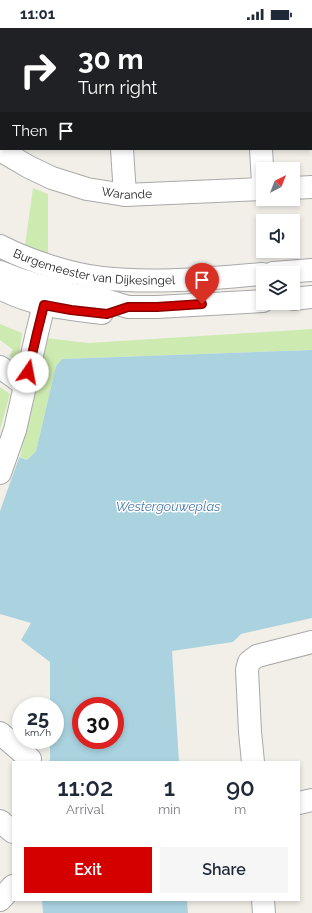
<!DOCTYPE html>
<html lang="en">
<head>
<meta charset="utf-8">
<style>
  :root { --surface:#fff; --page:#f6f6f7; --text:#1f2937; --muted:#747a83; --accent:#d40000 }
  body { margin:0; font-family:Raleway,sans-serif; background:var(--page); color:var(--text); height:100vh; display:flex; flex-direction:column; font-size:15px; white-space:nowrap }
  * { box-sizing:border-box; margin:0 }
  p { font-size:13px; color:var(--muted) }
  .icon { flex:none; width:22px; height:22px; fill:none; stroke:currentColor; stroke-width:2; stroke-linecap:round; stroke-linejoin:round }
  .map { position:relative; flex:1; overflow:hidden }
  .panel { position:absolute; left:12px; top:733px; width:288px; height:140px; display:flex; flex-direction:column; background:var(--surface); border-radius:0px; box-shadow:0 2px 6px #0003 }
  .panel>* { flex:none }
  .top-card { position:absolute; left:0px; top:0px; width:312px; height:122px; box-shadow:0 2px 6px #0003; background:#202124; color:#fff; overflow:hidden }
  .needle { width:26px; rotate:42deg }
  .tools { position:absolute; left:256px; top:134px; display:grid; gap:8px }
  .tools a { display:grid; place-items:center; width:44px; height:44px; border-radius:0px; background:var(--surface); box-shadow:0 2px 6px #0003; font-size:20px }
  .speed { position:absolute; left:12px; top:669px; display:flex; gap:8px; font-size:20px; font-weight:700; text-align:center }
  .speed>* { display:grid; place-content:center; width:52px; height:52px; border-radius:50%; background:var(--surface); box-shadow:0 2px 6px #0003; line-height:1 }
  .speed small { font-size:10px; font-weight:400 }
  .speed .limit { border:6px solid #d22; background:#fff; color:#111 }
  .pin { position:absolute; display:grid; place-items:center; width:34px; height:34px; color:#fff; margin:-41px -17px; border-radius:50% 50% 50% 0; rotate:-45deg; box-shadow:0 0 4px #0007 }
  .pin .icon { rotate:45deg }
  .me { position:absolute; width:44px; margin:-22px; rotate:12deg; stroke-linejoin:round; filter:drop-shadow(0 0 3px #0008) }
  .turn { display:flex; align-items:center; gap:14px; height:84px; padding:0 12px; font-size:18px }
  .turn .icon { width:52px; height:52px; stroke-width:2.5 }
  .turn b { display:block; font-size:28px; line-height:34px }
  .then { display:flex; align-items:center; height:38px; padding:0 12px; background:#0003; gap:8px; font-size:15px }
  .eta { display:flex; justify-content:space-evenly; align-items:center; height:68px; text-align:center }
  .eta b { font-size:24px; font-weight:600; line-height:28px }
  .cta { display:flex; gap:8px; margin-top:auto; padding:8px 12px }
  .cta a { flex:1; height:46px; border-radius:0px; background:var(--accent); color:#fff; font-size:16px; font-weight:600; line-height:46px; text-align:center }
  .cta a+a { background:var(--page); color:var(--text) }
  .status { display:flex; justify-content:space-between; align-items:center; height:28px; padding:0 20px; background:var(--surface); direction:ltr }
  .status svg { height:11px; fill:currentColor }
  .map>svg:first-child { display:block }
  .grass { fill:#cdebb0 }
  .water { fill:#aad3df; fill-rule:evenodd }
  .pier { fill:#f2efe9 }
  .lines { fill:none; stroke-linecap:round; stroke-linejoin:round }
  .minor-casing { stroke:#a9a9a9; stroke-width:24 }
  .minor { stroke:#fff; stroke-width:22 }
  .route-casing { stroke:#8a0000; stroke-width:10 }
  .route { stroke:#d40000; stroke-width:7 }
  .labels { text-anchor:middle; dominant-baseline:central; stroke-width:3; stroke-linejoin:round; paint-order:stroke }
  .street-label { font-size:12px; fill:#222; stroke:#fff }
  .water-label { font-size:13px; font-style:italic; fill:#4a7aab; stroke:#fff }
</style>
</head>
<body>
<div class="status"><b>11:01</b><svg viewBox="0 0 49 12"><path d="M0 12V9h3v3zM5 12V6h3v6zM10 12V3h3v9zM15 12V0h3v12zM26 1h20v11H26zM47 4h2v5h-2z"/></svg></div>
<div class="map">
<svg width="312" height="885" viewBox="0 0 312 885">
  <rect width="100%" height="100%" fill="#f2efe9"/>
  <!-- grass -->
  <g class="grass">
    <path d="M 33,160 L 48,166 L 48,227 L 25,217 Z"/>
    <path d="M 0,296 L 22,305 L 19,327 L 13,330 L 9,328 L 13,322 L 0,312 Z"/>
    <path d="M 312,301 L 312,322 L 62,331 L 56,338 L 36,423 L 27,432 L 20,429 L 46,310 L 88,315 Z"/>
    <path d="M 0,359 L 10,366 L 0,402 Z"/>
  </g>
  <!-- water -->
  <g class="water">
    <path d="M 312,322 L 312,590 L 241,606 L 233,614 L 172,623 L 179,734 L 48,734 L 50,732 L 50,712 L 55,712 L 55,678 L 50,678 L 50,634 L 21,612 L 31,595 L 0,586 L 0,422 L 27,432 L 36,423 L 56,338 L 62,331 ZM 81,678 L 115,678 L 115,712 L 81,712 Z"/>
    <path d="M 42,872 L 187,872 L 188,885 L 43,885 Z"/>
  </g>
  <!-- pier -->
  <path class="pier" d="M 0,420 L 20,427 L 0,483 Z"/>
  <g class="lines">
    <!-- minor casing -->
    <g class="minor-casing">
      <g id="minor">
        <path d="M 114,0 L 114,1"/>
        <path d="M 252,0 L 252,1"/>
        <path d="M 122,121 L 125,167"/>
        <path d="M 261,121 L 263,155"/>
        <path id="s1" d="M 0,122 L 29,139 L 52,150 L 87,161 L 125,167 L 263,161"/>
        <path d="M 293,160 L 312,159"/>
        <path id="s2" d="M 0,218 C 29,233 70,246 102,250 C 155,256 210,250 263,246"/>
        <path d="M 0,244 L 18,251 L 48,260 L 74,267 L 105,272 L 128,279 L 157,279 L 263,273"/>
        <path d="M 273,245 L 312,242"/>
        <path d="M 0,260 C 31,277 67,281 102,285"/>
        <path d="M 293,271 L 312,269"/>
        <path d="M 0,339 L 25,357"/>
        <path d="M 0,445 L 15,402 L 37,305 L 48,260"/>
        <path d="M 0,705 L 30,731"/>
        <path d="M 253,734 L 250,704 L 247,642 L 249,634 L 257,628 L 312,614"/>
        <path d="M 299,775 L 312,772"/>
        <path d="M 0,793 L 13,804"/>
        <path d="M 0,872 L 13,858"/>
        <path d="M 263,872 L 264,885"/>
      </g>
    </g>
    <!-- minor -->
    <use href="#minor" class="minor"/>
  </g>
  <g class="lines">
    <!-- route casing -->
    <g class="route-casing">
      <path id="route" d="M 28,344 L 37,305 L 44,277 L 71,282 L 107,286 L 128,279 L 157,279 L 202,276"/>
    </g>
    <!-- route -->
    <use href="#route" class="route"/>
  </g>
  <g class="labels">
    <!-- street labels -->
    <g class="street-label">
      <text stroke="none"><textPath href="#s1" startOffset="136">Warande</textPath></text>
      <text stroke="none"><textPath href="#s2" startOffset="98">Burgemeester van Dijkesingel</textPath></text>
    </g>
    <!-- water labels -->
    <g class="water-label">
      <text x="168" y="478">Westergouweplas</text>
    </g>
  </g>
</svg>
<div class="tools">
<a><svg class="needle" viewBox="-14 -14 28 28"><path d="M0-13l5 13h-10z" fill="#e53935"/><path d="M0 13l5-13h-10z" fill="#747a83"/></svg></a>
<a><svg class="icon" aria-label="sound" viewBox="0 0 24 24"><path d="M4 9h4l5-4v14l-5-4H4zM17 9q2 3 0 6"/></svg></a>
<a><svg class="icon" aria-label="layers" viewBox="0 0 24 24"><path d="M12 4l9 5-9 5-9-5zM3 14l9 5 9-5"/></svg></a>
</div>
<div class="speed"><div>25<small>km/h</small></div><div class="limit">30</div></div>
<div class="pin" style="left:202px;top:276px;background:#d93025"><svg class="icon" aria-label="arrive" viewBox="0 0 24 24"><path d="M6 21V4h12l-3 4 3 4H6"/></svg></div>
<svg class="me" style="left:28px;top:344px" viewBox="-20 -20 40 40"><circle r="19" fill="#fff"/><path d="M0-13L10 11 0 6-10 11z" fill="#d40000"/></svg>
<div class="top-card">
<div class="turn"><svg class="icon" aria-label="right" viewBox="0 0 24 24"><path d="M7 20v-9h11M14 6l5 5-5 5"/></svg><div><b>30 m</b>Turn right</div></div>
<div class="then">Then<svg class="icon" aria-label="arrive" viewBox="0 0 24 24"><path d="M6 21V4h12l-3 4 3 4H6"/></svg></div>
</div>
<section class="panel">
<div class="eta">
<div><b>11:02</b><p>Arrival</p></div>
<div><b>1</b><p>min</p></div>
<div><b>90</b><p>m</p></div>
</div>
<div class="cta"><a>Exit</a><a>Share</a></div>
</section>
</div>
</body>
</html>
